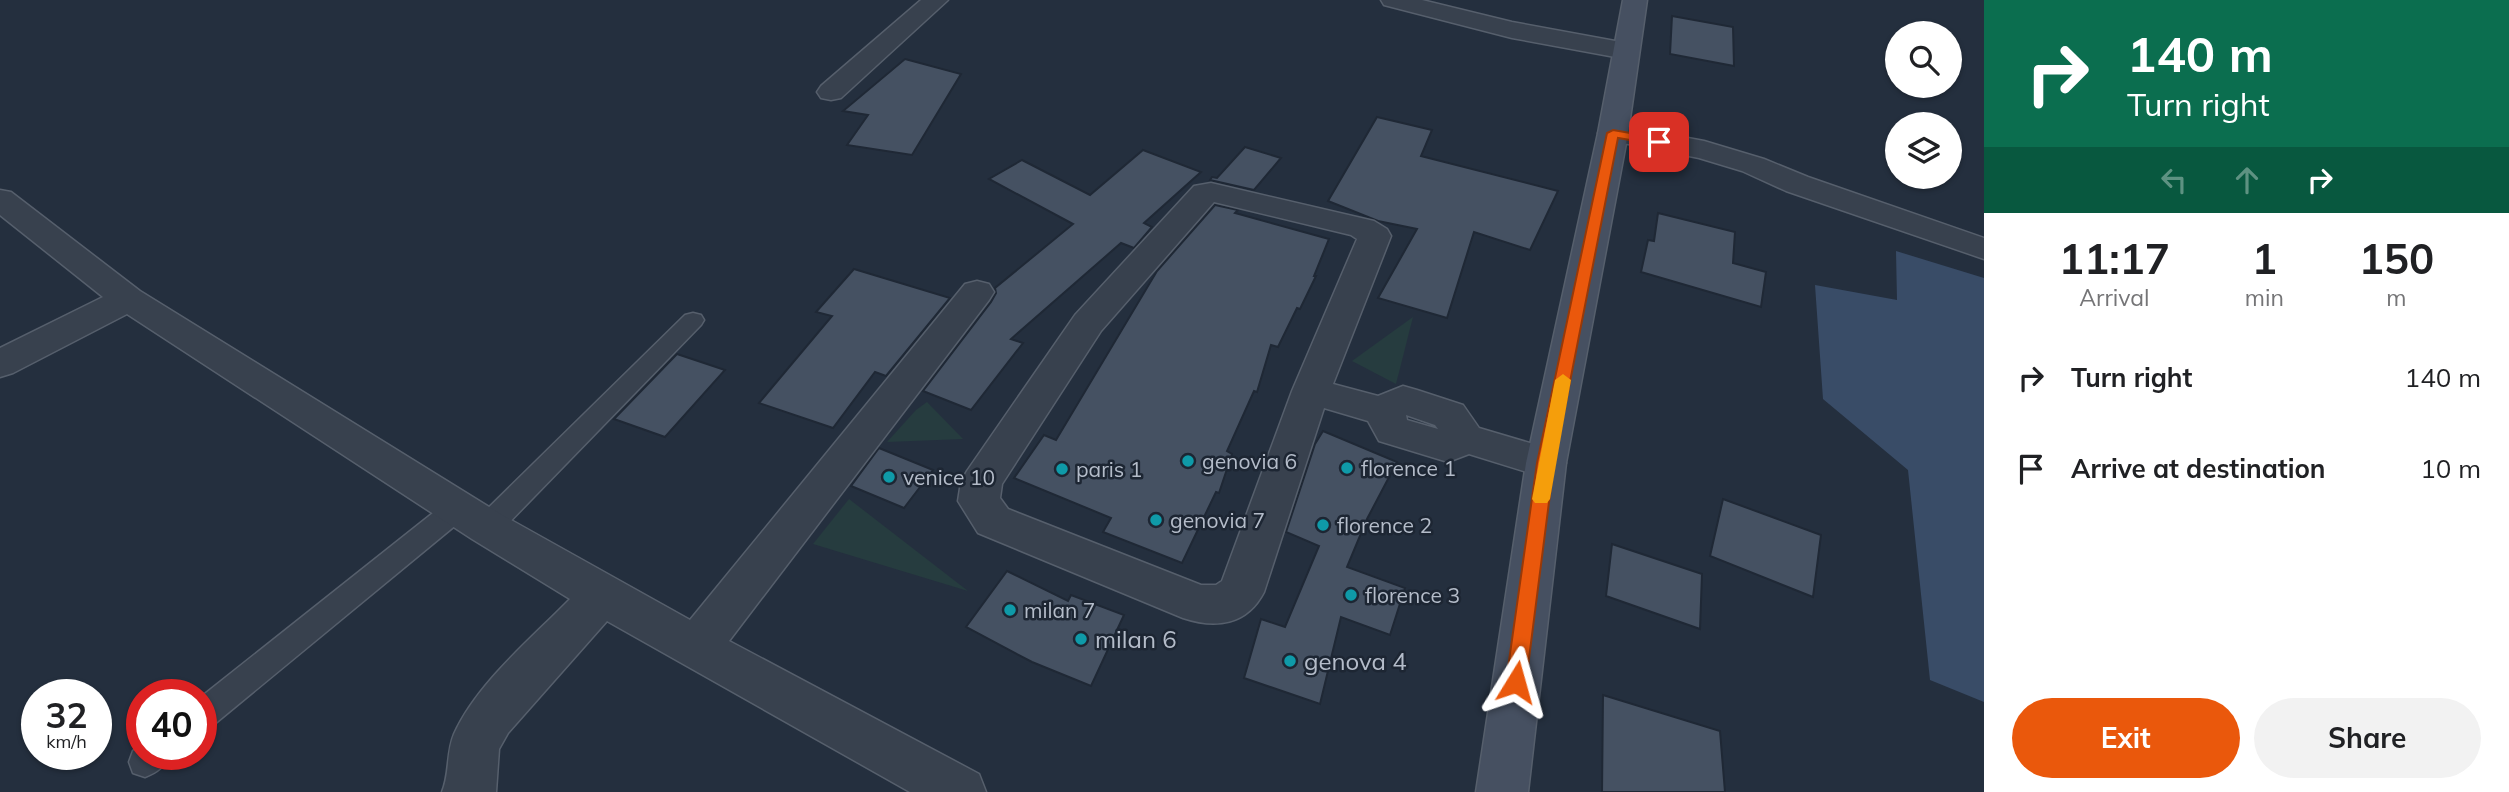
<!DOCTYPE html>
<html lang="en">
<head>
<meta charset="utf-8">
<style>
  :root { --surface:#fff; --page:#f2f2f2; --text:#202124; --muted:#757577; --accent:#ea580c }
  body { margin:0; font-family:Mulish,sans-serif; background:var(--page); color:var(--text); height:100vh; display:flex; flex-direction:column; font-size:26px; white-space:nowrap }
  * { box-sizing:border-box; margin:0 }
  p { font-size:23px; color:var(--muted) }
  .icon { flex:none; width:38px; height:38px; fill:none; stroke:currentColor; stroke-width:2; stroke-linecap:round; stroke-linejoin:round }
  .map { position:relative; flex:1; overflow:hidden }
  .details { display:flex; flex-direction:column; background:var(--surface); width:525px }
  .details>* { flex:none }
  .guide { background:#0b6e4f; color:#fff; overflow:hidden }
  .tools { position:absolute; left:1885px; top:21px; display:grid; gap:14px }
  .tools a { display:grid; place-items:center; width:77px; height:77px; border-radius:50%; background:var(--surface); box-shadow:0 2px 5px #0004; font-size:35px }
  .speed { position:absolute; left:21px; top:679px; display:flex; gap:14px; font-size:35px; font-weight:700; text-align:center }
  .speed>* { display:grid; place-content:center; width:91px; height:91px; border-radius:50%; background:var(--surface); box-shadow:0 2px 5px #0004; line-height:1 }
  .speed small { font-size:18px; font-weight:400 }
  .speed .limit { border:10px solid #d22; background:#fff; color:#111 }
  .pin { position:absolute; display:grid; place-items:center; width:60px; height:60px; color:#fff; margin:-30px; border-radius:14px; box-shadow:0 4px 10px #0006 }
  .me { position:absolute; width:77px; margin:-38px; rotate:8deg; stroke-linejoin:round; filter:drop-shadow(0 0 5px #0008) }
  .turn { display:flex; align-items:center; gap:24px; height:147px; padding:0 28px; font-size:32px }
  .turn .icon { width:91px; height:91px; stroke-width:2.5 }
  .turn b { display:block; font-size:49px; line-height:60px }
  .lanes { display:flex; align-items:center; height:66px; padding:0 28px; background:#0003; justify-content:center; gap:35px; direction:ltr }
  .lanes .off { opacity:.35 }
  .eta { display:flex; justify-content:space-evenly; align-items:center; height:119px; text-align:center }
  .eta b { font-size:42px; font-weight:700; line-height:49px }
  .action { display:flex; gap:14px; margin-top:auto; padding:14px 28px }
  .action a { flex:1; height:80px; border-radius:42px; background:var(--accent); color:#fff; font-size:28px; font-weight:700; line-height:80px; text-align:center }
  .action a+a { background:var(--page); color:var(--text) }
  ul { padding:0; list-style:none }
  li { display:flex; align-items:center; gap:21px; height:91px; padding:0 28px }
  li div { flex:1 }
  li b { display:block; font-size:26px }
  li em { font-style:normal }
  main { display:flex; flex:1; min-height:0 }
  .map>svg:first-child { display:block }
  .green { fill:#263c3f }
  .water { fill:#394c67 }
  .building { fill:#455162; stroke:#1f2835; stroke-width:2 }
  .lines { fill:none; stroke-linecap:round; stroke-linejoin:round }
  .lane-casing { stroke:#565f6c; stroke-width:3 }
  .street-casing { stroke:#565f6c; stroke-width:3 }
  .secondary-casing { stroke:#565f6c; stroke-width:3 }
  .lane { fill:#38414e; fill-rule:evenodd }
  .street { fill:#38414e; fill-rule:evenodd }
  .secondary { fill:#465061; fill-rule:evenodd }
  .route { fill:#ea580c; stroke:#983908; stroke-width:2 }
  .slow { fill:#f59e0b }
  .culture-dot { fill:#0f9aa8; stroke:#1d2633; stroke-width:2.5 }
  .labels { text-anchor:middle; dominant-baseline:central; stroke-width:5; stroke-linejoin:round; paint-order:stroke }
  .poi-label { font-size:21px; fill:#b4bcc9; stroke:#1d2633; text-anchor:start }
  .near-poi-label { font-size:24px; fill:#b4bcc9; stroke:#1d2633; text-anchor:start }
</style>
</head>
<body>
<main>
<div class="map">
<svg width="1984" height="792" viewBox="0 0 1984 792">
  <rect width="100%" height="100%" fill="#242f3e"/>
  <!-- green -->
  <g class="green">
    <path d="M 1413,317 L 1396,384 L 1352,361 Z"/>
    <path d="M 927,402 L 963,439 L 887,442 L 916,410 Z"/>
    <path d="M 849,499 L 968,591 L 813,544 Z"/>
  </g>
  <!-- water -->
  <path class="water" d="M 1896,251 L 1984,278 L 1984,702 L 1930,680 L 1908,470 L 1823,399 L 1815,285 L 1897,300 Z"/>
  <!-- building -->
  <g class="building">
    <path d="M 1672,16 L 1733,27 L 1734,66 L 1670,54 Z"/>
    <path d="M 905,59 L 961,74 L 912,155 L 847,145 L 868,115 L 843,111 Z"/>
    <path d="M 1377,117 L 1432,130 L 1421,156 L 1558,191 L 1530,250 L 1474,232 L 1447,318 L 1378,298 L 1417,229 L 1378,221 L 1328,201 Z"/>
    <path d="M 1245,147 L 1281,158 L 1254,190 L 1210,180 L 1212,177 L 1217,178 Z"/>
    <path d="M 1143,150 L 1201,172 L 1144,223 L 1152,227 L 1134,248 L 1121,243 L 1011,339 L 1023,343 L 971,410 L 923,391 L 991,302 L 996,293 L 995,288 L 1073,224 L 989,179 L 1022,160 L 1090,195 Z"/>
    <path d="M 1215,205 L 1238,210 L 1235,213 L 1329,239 L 1314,276 L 1316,276 L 1300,309 L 1297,308 L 1278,347 L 1271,345 L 1257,392 L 1254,391 L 1227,451 L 1232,454 L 1219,493 L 1216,492 L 1182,563 L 1103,532 L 1111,518 L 1014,478 L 1044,435 L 1056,440 L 1157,271 Z"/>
    <path d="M 1658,213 L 1735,232 L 1733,263 L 1766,272 L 1761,307 L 1641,272 L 1648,240 L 1654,241 Z"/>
    <path d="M 854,269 L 950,298 L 886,376 L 875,372 L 833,428 L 759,403 L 832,316 L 816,312 Z"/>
    <path d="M 677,354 L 725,370 L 665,437 L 614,419 Z"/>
    <path d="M 1323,431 L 1397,462 L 1367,519 L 1347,567 L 1405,588 L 1390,635 L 1341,617 L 1320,704 L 1244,678 L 1261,619 L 1285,627 L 1319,546 L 1286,532 L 1315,444 Z"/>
    <path d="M 879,448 L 933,470 L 904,508 L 851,486 Z"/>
    <path d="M 1723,499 L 1821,535 L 1813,597 L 1710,556 Z"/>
    <path d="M 1612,544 L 1702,574 L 1700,629 L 1606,596 Z"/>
    <path d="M 1007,571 L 1068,601 L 1071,595 L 1124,615 L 1091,686 L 1032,662 L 966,627 Z"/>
    <path d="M 1603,695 L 1720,731 L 1725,792 L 1602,792 Z"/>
  </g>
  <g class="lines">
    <!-- lane casing -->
    <g class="lane-casing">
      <g id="lane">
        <path d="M 693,313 L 701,315 L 704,320 L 701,325 L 497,535 L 487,538 L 477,535 L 473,527 L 477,519 L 685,315 Z"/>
        <path d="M 458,497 L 468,501 L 472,508 L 468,515 L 212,726 L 201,730 L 201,697 L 448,501 Z"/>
        <path d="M 142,744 L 142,754 L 170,754 C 164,767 158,772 145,777 L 133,773 L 129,762 L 133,751 Z"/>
      </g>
    </g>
    <!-- street casing -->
    <g class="street-casing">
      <g id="street">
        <path d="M 921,0 L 948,0 L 841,98 L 831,100 L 821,98 L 817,92 L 821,86 Z"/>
        <path d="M 1381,0 L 1422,0 L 1512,22 L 1626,43 L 1635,45 L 1639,51 L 1635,57 L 1626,59 L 1512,38 L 1384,5 Z"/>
        <path d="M 1613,124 L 1704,141 L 1764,159 L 1808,177 L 1984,238 L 1984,259 L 1786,191 L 1742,171 L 1699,158 L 1603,139 L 1598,133 L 1603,127 Z"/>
        <path d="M 1211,183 L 1374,221 L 1387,229 L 1391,236 L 1333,384 L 1378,396 L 1403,386 L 1417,390 L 1463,405 L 1479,428 L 1560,452 L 1566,463 L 1560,474 L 1546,478 L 1469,454 L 1448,462 L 1379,441 L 1368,421 L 1324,408 L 1264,592 C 1247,625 1216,629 1183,618 L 978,533 L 958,501 L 961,482 L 967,471 L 1075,315 L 1194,186 ZM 1214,202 L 1351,235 L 1357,239 L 1292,391 L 1222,581 L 1216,585 L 1201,585 L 1008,509 L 1000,498 L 1002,484 L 1101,331 ZM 1406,415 L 1435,425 L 1438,429 L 1407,420 Z"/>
        <path d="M 0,190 L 11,192 L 140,291 L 502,515 L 690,620 L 965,284 L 977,281 L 989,284 L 994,292 L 989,300 L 729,641 L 979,774 L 986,792 L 910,792 L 607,621 L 508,733 L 499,749 L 496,792 L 442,792 C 450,773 446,753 454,734 C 477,683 531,639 570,599 L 472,539 L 127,314 L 13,373 L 0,377 L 0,348 L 103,297 L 0,215 Z"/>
      </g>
    </g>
    <!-- secondary casing -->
    <g class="secondary-casing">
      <path id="secondary" d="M 1623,0 L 1647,0 L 1628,133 L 1566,463 L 1528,792 L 1476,792 L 1526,463 L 1598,133 Z"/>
    </g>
    <!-- lane -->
    <use href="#lane" class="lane"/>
    <!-- street -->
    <use href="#street" class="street"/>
    <!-- secondary -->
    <use href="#secondary" class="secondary"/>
  </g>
  <!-- route -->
  <path class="route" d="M 1613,130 L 1659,138 L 1665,142 L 1659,145 L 1618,138 L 1554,463 L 1526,682 L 1523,689 L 1516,691 L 1509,689 L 1506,682 L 1537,463 L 1607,133 Z"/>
  <!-- slow -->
  <path class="slow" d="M 1563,374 L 1571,380 L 1550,499 L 1547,503 L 1535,503 L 1532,499 L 1555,380 Z"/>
  <!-- markers -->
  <g class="culture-dot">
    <circle cx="1188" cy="461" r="7"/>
    <circle cx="1347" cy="468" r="7"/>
    <circle cx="1062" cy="469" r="7"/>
    <circle cx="889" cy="477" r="7"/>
    <circle cx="1156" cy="520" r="7"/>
    <circle cx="1323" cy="525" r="7"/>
    <circle cx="1351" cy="595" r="7"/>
    <circle cx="1010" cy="610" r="7"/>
    <circle cx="1081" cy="639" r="7"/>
    <circle cx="1290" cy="661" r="7"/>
  </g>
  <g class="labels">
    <!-- poi labels -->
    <g class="poi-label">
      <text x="1202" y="461">genovia 6</text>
      <text x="1361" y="468">florence 1</text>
      <text x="1076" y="469">paris 1</text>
      <text x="903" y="477">venice 10</text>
      <text x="1170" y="520">genovia 7</text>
      <text x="1337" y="525">florence 2</text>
      <text x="1365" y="595">florence 3</text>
      <text x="1024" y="610">milan 7</text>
    </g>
    <!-- near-poi labels -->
    <g class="near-poi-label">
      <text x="1095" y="639">milan 6</text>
      <text x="1304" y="661">genova 4</text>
    </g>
  </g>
</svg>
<div class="tools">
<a><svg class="icon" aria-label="search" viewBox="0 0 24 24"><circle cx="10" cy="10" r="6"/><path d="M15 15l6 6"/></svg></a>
<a><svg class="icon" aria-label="layers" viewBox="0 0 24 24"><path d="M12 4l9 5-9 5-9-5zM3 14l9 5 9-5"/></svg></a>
</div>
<div class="speed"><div>32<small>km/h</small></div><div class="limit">40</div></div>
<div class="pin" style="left:1659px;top:142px;background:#d93025"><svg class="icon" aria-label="arrive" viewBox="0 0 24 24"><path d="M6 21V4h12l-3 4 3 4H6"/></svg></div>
<svg class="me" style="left:1516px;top:682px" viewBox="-20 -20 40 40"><path d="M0-17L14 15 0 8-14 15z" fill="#ea580c" stroke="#fff" stroke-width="4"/></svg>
</div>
<section class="details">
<div class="guide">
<div class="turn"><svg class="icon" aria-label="right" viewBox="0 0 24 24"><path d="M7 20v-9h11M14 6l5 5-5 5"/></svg><div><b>140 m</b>Turn right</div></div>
<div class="lanes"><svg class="icon off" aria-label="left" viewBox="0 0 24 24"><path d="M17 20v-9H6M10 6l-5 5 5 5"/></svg><svg class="icon off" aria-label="ahead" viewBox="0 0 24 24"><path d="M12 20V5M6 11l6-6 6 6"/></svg><svg class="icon" aria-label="right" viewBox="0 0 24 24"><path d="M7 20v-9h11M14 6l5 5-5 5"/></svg></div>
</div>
<div class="eta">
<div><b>11:17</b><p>Arrival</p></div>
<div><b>1</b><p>min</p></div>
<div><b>150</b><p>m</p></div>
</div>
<ul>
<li><svg class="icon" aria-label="right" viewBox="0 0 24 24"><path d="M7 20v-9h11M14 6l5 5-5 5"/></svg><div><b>Turn right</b></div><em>140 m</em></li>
<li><svg class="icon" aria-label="arrive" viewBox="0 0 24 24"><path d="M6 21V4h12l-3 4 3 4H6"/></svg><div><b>Arrive at destination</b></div><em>10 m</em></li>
</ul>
<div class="action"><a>Exit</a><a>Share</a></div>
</section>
</main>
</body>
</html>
